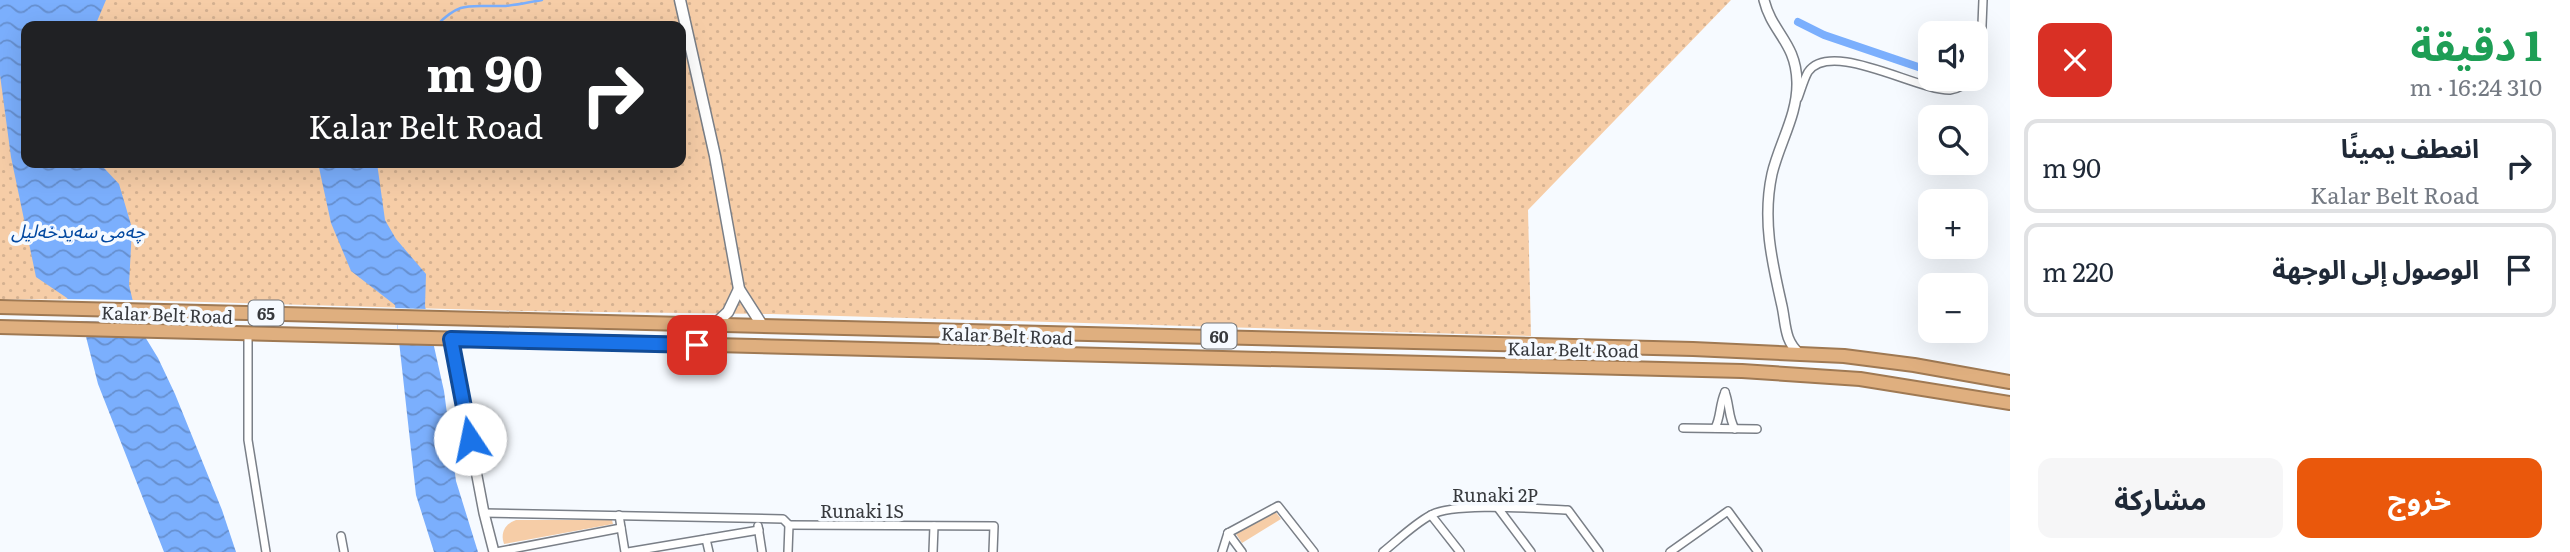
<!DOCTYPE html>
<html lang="ar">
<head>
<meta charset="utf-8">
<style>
  :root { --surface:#fff; --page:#f6f6f7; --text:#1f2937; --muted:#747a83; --line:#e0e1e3; --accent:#ea580c }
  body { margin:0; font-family:Literata,"Noto Sans Arabic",serif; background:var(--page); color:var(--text); direction:rtl; height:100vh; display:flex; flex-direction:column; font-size:26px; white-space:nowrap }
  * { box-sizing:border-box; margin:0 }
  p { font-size:23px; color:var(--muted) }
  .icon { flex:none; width:38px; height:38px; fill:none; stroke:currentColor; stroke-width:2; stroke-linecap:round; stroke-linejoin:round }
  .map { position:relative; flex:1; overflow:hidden; direction:ltr }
  .side { display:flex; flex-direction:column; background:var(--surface); width:560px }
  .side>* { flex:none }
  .banner { position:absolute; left:21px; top:21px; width:665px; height:147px; border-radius:14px; box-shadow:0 7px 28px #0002; direction:rtl; background:#202124; color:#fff; overflow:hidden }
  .buttons { position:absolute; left:1918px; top:21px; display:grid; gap:14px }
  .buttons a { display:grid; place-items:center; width:70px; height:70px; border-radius:14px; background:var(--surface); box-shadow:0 7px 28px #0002; font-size:35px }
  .pin { position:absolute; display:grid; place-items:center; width:60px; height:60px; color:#fff; margin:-30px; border-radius:14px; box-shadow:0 4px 10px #0006 }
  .me { position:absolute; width:77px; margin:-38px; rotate:349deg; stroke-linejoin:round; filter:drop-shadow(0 0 5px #0008) }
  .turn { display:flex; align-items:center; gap:24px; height:147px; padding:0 28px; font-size:32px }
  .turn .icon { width:91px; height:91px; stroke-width:2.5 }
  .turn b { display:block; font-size:49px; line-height:60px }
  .round { display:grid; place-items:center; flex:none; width:74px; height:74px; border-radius:14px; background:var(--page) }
  .headline { display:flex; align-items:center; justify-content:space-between; height:119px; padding:0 28px }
  h1 { font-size:42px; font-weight:700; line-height:52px; color:#1e9e55 }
  .cta { display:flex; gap:14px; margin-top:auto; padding:14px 28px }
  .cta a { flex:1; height:80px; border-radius:14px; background:var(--accent); color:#fff; font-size:28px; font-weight:700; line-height:80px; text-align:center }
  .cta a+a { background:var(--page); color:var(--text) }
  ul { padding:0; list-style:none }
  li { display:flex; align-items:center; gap:21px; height:94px; margin:0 14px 10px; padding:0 14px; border:4px solid var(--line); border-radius:14px }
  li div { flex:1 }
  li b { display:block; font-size:26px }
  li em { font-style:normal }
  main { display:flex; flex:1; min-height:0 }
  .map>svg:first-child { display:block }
  .grass { fill:url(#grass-dots); fill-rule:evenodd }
  .garden { fill:#f6cda7 }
  .water { fill:url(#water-waves) }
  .pier { fill:#f6faff }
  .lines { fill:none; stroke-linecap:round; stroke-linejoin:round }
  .stream { stroke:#7baffd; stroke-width:2.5 }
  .canal { stroke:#7baffd; stroke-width:8 }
  .minor-casing { stroke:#7a7f87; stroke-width:10 }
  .tertiary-casing { stroke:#7a7f87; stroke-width:12 }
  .secondary-casing { stroke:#7a7f87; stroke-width:13 }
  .trunk-casing { stroke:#9f7953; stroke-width:16 }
  .minor { stroke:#fff; stroke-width:7 }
  .tertiary { stroke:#fff; stroke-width:9 }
  .secondary { stroke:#fff; stroke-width:10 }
  .trunk { stroke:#dfaf7f; stroke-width:12 }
  .route-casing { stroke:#114b97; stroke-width:18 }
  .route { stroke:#1a73e8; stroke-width:12 }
  .labels { text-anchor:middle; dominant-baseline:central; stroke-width:7; stroke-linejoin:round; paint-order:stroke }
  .shield { fill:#f6faff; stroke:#707377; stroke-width:2 }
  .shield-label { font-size:16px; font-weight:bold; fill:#37393d }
  .street-label { font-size:18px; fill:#37393d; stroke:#f6faff }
  .water-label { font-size:19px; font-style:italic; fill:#0248a0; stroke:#f6faff }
</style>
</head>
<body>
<main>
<section class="side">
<div class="headline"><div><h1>1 دقيقة</h1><p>310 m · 16:24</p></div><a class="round" style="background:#d93025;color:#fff"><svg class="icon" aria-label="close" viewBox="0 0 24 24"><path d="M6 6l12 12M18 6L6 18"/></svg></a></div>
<ul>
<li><svg class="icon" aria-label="right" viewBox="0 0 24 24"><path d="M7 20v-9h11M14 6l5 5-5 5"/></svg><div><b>انعطف يمينًا</b><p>Kalar Belt Road</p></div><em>90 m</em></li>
<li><svg class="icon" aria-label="arrive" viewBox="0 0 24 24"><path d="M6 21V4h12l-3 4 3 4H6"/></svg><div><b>الوصول إلى الوجهة</b></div><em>220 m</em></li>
</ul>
<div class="cta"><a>خروج</a><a>مشاركة</a></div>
</section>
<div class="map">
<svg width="2010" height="552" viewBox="0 0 2010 552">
  <defs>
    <pattern id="grass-dots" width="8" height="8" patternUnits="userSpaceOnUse" patternTransform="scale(1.75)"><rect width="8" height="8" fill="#f6cda7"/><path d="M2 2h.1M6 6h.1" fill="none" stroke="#d4b191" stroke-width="1.8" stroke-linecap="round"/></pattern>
    <pattern id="water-waves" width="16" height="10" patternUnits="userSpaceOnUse" patternTransform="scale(1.75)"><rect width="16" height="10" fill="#7baffd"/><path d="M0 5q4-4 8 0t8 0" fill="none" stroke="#668fce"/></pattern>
  </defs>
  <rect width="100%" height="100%" fill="#f6faff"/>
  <!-- grass -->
  <path class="grass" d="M 0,0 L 1731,0 L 1528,210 L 1531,336 L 771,314 L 520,311 L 135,300 L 0,299 ZM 26,26 L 681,26 L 681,163 L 26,163 Z"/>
  <!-- garden -->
  <g class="garden">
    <path d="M 1275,511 L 1281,519 L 1242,543 L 1236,534 Z"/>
    <path d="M 516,520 L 612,520 L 613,524 L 504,544 C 500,533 505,524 516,520 Z"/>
  </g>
  <!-- water -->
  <g class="water">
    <path d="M 0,0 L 106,0 L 95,26 L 26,26 L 26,163 L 104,163 L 104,168 L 119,184 L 132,228 L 129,285 L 139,327 L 158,358 L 175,394 L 222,510 L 236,552 L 164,552 L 98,384 L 83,325 L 67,298 L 36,277 L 11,157 L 0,75 Z"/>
    <path d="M 318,163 L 377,163 L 385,220 L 396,239 L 426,274 L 425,306 L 444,391 L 456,481 L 478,552 L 434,552 L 416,495 L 395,305 L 351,271 L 331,223 Z"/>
  </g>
  <!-- pier -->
  <g class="pier">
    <path d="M 63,299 L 135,300 L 141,323 L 76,321 Z"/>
    <path d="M 395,308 L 426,309 L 431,330 L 398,329 Z"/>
  </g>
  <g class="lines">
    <!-- stream -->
    <path class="stream" d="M 436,26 C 461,0 470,7 502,6 C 515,6 529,2 542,0"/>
    <!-- canal -->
    <g class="canal">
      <path d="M 1798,22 L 1824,35 L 1930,71"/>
      <path d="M 1954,79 L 1957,80"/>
    </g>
    <!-- minor casing -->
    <g class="minor-casing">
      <g id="minor">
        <path d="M 1976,62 L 1981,50 L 1983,0"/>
        <path d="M 1798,98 C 1801,90 1804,79 1808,72 C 1831,39 1918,91 1950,90 C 1958,89 1964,85 1968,79"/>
        <path d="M 248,333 L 248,440 L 266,552"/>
        <path d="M 1725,392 C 1730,405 1728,417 1735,429"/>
        <path d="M 1683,428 L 1757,429"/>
        <path d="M 1715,428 C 1721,417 1719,405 1725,392"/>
        <path d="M 1498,508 L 1531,552"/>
        <path d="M 484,513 L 783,519 L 789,525 L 788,552"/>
        <path d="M 619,515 L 625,552"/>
        <path d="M 1431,515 L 1460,552"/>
        <path d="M 789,525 L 994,526 L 993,552"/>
        <path d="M 758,526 L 762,552"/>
        <path d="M 1228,533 L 1278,506 L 1314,552"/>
        <path d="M 1228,533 L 1242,552"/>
        <path d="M 341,536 L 344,552"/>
        <path d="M 706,539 L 709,552"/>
        <path d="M 496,552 L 621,528"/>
        <path d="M 628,552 L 759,530"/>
        <path d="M 933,552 L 934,526"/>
        <path d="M 1222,552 L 1228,533"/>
        <path d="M 1383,552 C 1398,540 1414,524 1431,515 C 1454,502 1539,509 1568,510 L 1599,552"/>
        <path d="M 1670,552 L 1728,511 L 1758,552"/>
      </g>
    </g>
    <!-- tertiary casing -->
    <g class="tertiary-casing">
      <g id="tertiary">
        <path d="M 1764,0 C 1772,33 1796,42 1797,82 C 1798,114 1779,144 1772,174 C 1762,220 1772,262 1782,306 C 1786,324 1784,341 1800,354"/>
        <path d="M 451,339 L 484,513 L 494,552"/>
      </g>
    </g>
    <!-- secondary casing -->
    <g class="secondary-casing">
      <g id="secondary">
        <path d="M 680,0 L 715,156 L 739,289 L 762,325"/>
        <path d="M 715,324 L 728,312 L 739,289"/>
      </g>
    </g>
    <!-- trunk casing -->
    <g class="trunk-casing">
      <g id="trunk">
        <path d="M 0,307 L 1693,349 L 1844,356 L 1914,365 L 2010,382"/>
        <path d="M 0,327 L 1742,371 L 1860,379 L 2010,403"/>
      </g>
    </g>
    <!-- minor -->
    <use href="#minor" class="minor"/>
    <!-- tertiary -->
    <use href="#tertiary" class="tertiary"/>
    <!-- secondary -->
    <use href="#secondary" class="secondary"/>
    <!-- trunk -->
    <use href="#trunk" class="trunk"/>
  </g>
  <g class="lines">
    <!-- route casing -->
    <g class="route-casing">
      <path id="route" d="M 470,439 L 451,339 L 697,345"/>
    </g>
    <!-- route -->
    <use href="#route" class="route"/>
  </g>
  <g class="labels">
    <!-- shield labels -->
    <g class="shield">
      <rect x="248.5" y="300.5" width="35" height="25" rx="5"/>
      <rect x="1201.5" y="323.5" width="35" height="25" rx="5"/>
    </g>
    <g class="shield-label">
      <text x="266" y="313">65</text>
      <text x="1219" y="336">60</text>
    </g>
    <!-- street labels -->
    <g class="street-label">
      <text transform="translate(167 314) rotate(2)">Kalar Belt Road</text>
      <text transform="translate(1007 335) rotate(2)">Kalar Belt Road</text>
      <text transform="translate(1573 349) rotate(1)">Kalar Belt Road</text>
      <text x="1495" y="494">Runaki 2P</text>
      <text x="862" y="510">Runaki 1S</text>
    </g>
    <!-- water labels -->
    <g class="water-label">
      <text x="78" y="230">چەمی سەیدخەلیل</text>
    </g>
  </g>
</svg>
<div class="buttons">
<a><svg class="icon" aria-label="sound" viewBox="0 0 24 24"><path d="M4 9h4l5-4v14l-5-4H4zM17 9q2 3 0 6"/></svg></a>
<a><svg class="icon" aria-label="search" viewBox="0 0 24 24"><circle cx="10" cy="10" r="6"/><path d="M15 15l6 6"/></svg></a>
<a>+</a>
<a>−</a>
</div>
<div class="pin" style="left:697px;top:345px;background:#d93025"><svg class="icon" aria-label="arrive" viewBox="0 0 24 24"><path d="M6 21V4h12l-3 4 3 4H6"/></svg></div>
<svg class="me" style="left:470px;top:439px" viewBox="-20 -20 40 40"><circle r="19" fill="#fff"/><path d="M0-13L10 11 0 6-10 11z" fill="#1a73e8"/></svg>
<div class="banner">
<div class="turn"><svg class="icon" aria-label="right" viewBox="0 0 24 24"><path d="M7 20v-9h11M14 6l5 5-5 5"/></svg><div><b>90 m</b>Kalar Belt Road</div></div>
</div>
</div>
</main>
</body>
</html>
